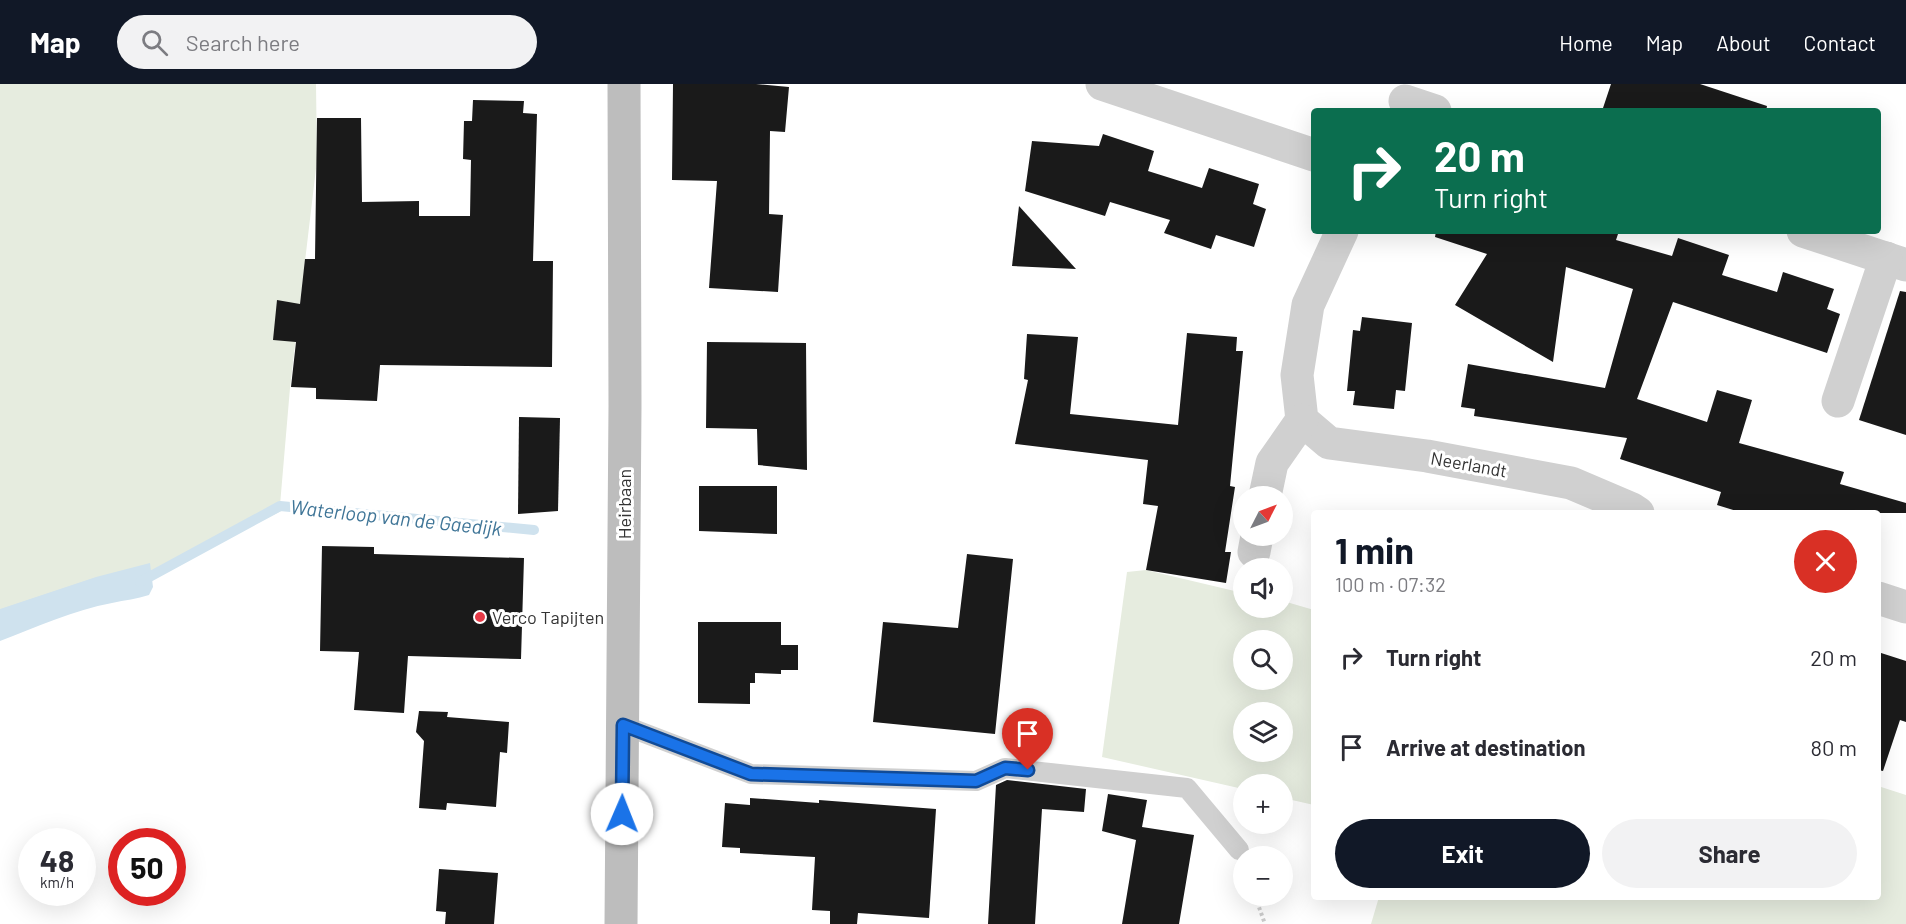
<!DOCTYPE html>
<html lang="en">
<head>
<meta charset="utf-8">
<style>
  :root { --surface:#fff; --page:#f2f2f3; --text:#2b2b33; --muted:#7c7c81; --accent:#111827 }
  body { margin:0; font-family:Barlow,sans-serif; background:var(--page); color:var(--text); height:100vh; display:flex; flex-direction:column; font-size:22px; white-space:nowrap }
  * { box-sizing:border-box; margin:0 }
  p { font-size:20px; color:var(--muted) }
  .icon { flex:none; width:33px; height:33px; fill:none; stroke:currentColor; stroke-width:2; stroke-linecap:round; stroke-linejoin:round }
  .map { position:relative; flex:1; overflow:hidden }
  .sheet { position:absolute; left:1311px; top:426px; width:570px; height:390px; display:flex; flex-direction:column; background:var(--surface); border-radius:6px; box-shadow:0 6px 24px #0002 }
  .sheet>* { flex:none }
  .guide { position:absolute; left:1311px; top:24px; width:570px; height:126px; border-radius:6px; box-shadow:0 6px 24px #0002; background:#0b6e4f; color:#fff; overflow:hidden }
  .needle { width:39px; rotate:48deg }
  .fabs { position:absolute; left:1233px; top:402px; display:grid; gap:12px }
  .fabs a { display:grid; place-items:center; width:60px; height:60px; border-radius:50%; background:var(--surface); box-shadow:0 6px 24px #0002; font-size:30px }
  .speed { position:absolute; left:18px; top:744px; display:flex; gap:12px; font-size:30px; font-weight:700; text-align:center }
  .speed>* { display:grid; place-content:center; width:78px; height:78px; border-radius:50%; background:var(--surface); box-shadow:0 6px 24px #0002; line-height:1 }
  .speed small { font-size:15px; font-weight:400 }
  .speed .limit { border:9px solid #d22; background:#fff; color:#111 }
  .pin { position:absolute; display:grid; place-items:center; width:51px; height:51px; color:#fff; margin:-62px -26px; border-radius:50% 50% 50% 0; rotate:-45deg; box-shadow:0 0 6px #0007 }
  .pin .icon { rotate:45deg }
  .me { position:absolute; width:66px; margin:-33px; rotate:1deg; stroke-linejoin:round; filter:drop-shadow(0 0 4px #0008) }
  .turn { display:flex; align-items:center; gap:21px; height:126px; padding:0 24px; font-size:27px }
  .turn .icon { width:78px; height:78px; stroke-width:2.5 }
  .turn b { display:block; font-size:42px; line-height:51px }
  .round { display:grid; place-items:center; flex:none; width:63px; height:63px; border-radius:32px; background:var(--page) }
  .overview { display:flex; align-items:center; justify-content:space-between; height:102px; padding:0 24px }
  h1 { font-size:36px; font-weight:700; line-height:45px; color:var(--accent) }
  .action { display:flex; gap:12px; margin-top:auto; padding:12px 24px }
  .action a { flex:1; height:69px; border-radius:36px; background:var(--accent); color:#fff; font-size:24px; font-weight:700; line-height:69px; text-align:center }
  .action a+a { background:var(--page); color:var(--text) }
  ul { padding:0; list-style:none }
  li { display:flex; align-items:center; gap:18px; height:90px; padding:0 24px }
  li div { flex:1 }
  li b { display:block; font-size:22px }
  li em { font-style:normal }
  header { display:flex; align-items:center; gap:36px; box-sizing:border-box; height:84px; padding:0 30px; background:var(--accent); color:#fff }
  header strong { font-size:28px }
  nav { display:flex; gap:33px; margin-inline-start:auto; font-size:21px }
  .search { width:420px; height:54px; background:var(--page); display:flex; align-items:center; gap:15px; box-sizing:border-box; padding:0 21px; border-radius:33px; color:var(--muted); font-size:22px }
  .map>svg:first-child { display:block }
  .green { fill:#e6ecdf; fill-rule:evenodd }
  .water { fill:#cfe2ee }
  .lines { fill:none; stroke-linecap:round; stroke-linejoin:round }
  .stream { stroke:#cfe2ee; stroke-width:10 }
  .building { fill:#1a1a1a }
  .path { stroke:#cdcdcd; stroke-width:4; stroke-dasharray:3 3; stroke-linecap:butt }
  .lane { stroke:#d0d0d0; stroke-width:20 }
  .street { stroke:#d0d0d0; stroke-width:33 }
  .secondary { stroke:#bdbdbd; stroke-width:33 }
  .route-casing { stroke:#114b97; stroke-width:15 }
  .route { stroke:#1a73e8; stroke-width:10 }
  .poi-dot { fill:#e63946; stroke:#fff; stroke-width:2 }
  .labels { text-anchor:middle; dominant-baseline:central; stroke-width:6; stroke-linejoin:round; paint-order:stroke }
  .street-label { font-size:18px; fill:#333; stroke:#fff }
  .poi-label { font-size:18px; fill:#333; stroke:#fff; text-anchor:start }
  .water-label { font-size:20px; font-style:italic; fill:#3f7597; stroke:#fff }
</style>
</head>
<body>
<header>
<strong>Map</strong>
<div class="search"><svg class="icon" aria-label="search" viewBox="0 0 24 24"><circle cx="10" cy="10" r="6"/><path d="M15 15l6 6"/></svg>Search here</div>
<nav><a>Home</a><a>Map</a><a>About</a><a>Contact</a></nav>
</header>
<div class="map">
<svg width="1906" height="840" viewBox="0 0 1906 840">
  <rect width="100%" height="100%" fill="#fff"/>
  <!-- green -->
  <g class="green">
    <path d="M 0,0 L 316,0 L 317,76 L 290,304 L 280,421 L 283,426 L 153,493 L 0,552 Z"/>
    <path d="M 1146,486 L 1243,509 L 1244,524 L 1282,524 L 1283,517 L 1314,526 L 1314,721 L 1283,714 L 1282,700 L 1244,700 L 1243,705 L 1102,673 L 1127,488 ZM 1244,556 L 1282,556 L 1282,596 L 1244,596 ZM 1244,628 L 1282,628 L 1282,668 L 1244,668 Z"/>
    <path d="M 1878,702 L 1906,711 L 1906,840 L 1371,840 L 1379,813 L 1878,813 Z"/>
  </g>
  <!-- water -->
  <path class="water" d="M 150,479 L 153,503 L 149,511 C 137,515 125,516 112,519 C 74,526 36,543 0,557 L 0,525 L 96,493 Z"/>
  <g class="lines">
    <!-- stream -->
    <path class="stream" d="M 140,498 L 280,422 L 534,446"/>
  </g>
  <!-- building -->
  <g class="building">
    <path d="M 673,0 L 756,0 L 789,3 L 785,48 L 770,47 L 769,130 L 783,131 L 778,208 L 709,204 L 717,97 L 672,96 Z"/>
    <path d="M 1611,0 L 1700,0 L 1767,22 L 1766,27 L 1602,27 Z"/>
    <path d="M 473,16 L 524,17 L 523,29 L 537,30 L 533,177 L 553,177 L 552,283 L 380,281 L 377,317 L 316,315 L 316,304 L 291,303 L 296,258 L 273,256 L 277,216 L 300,220 L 305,175 L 315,175 L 317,34 L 361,34 L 362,118 L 419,117 L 419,132 L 470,132 L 471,76 L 463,75 L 464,37 L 472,37 Z"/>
    <path d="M 1103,50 L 1154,67 L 1148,87 L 1202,104 L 1209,84 L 1259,100 L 1253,120 L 1266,125 L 1254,163 L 1216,151 L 1211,165 L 1164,149 L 1170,136 L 1110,118 L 1105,132 L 1025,107 L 1032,57 L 1099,62 Z"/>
    <path d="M 1019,122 L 1076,185 L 1012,182 Z"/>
    <path d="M 1436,147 L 1619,147 L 1616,156 L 1672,172 L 1678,154 L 1729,171 L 1722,191 L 1777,208 L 1783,188 L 1834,205 L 1827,225 L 1840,230 L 1827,269 L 1673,218 L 1637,315 L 1707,338 L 1717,306 L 1752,316 L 1739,359 L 1844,388 L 1840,400 L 1906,419 L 1906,429 L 1743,429 L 1717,421 L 1721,408 L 1620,375 L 1627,354 L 1474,332 L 1475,325 L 1461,323 L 1468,280 L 1605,304 L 1633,205 L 1566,183 L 1553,278 L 1455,221 L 1487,170 L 1435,153 Z"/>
    <path d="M 1900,207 L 1906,208 L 1906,351 L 1859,336 Z"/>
    <path d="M 1362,233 L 1412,239 L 1405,307 L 1396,306 L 1394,325 L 1353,321 L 1355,307 L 1347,307 L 1353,246 L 1360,247 Z"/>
    <path d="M 1187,249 L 1237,253 L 1236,267 L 1243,267 L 1230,402 L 1235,403 L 1225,468 L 1231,468 L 1226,499 L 1146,486 L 1158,422 L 1143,420 L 1148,376 L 1015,360 L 1028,296 L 1024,295 L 1027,250 L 1078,253 L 1070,330 L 1178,341 Z"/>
    <path d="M 707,258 L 806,259 L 807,386 L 758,381 L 757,345 L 706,344 Z"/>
    <path d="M 519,333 L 560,334 L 558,427 L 518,430 Z"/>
    <path d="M 699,402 L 777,402 L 777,450 L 699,447 Z"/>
    <path d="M 322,462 L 374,463 L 374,470 L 524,474 L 521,575 L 408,572 L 404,629 L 354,626 L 359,568 L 320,567 Z"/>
    <path d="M 967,470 L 1013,475 L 995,650 L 873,638 L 883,538 L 958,544 Z"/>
    <path d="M 698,538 L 781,538 L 781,561 L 798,561 L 798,586 L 781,586 L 781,590 L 755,589 L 755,599 L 750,599 L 750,620 L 698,619 Z"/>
    <path d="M 1878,568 L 1906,577 L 1906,638 L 1900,636 L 1883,687 L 1878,686 Z"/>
    <path d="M 419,627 L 448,628 L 447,633 L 509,638 L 507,669 L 500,668 L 496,723 L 447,719 L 446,726 L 419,724 L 424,657 L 416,648 Z"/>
    <path d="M 1007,696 L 1086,705 L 1084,728 L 1042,725 L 1035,840 L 988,840 L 996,701 Z"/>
    <path d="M 1108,710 L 1147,716 L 1142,743 L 1194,751 L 1179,840 L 1122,840 L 1136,756 L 1102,747 Z"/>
    <path d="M 750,714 L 819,719 L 819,716 L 936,725 L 929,834 L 858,829 L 857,840 L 830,840 L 830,827 L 812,826 L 815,773 L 740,769 L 740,764 L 722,763 L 725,719 L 750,721 Z"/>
    <path d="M 439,785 L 498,789 L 494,840 L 445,840 L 446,828 L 436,827 Z"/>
  </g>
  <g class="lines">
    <!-- path -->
    <path class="path" d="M 1255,812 L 1265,840"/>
    <!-- lane -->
    <path class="lane" d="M 623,641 L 751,690 L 976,697 L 1005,684 L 1187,704 L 1239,766"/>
    <!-- street -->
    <g class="street">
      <path d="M 1102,0 L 1314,71"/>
      <path d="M 1405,17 L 1435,27"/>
      <path d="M 1342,147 L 1308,221 L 1297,291 L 1302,336 L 1329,359 L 1427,372 L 1571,399 L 1632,425 L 1638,429"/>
      <path d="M 1803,147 L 1906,181"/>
      <path d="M 1838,317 L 1886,174"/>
      <path d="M 1265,412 L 1272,379 L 1302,336"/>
      <path d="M 1254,468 L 1257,452"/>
      <path d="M 1878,514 L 1906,523"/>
    </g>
    <!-- secondary -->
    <path class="secondary" d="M 621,840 L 625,322 L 624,0"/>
  </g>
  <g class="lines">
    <!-- route casing -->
    <g class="route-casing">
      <path id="route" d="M 622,730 L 623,641 L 751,690 L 976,697 L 1005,684 L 1028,686"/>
    </g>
    <!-- route -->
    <use href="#route" class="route"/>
  </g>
  <!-- markers -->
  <circle class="poi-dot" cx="480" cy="533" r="6"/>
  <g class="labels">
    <!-- street labels -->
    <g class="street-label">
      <text transform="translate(1469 380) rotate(10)">Neerlandt</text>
      <text transform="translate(624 420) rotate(-90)">Heirbaan</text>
    </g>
    <!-- poi labels -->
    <g class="poi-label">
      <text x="492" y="533">Verco Tapijten</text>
    </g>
    <!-- water labels -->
    <g class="water-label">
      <text transform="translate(396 433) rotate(6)">Waterloop van de Gaedijk</text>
    </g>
  </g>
</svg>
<div class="fabs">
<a><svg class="needle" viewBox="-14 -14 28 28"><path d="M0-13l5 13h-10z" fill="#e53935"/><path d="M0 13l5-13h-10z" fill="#7c7c81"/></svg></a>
<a><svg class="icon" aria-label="sound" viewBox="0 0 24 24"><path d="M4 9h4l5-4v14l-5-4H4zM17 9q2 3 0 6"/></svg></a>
<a><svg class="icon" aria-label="search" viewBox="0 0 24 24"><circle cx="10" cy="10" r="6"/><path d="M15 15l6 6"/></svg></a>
<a><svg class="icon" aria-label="layers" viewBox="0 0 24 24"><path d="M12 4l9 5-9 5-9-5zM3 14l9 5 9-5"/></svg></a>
<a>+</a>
<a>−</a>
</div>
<div class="speed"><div>48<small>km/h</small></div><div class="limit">50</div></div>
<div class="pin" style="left:1028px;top:686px;background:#d93025"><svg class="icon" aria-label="arrive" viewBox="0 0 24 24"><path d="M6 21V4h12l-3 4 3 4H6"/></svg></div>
<svg class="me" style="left:622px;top:730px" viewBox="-20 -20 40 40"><circle r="19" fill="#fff"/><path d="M0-13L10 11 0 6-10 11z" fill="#1a73e8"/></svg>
<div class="guide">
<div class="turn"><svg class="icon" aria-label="right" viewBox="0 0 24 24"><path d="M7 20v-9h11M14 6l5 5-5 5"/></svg><div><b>20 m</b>Turn right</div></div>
</div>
<section class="sheet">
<div class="overview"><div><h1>1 min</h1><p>100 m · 07:32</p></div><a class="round" style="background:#d93025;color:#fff"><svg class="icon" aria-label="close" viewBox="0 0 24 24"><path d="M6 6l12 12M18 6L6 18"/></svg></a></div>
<ul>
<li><svg class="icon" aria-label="right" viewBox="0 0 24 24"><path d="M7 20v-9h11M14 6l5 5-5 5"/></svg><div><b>Turn right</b></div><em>20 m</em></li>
<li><svg class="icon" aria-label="arrive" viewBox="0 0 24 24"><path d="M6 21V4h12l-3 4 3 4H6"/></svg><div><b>Arrive at destination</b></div><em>80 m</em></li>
</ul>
<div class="action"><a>Exit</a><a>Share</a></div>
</section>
</div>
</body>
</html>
